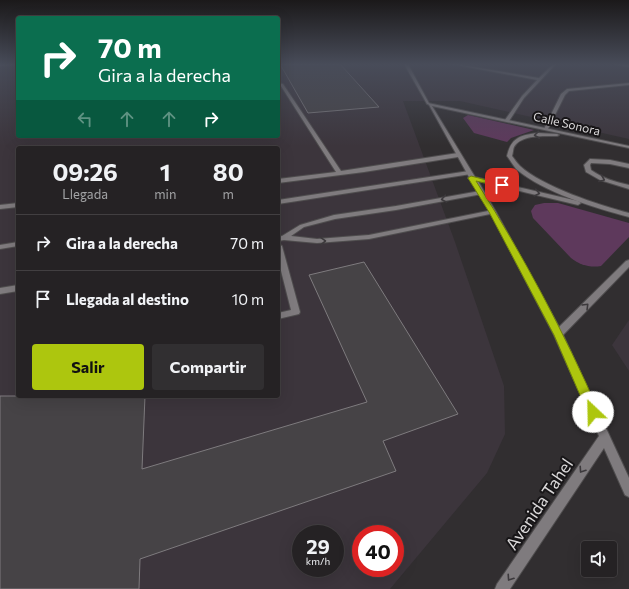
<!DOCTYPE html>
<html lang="es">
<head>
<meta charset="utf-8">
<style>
  :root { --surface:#252224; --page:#312f31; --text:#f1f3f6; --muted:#a3a4a6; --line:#423f41; --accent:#adc60e }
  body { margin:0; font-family:Commissioner,sans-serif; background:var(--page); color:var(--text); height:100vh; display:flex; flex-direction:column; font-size:15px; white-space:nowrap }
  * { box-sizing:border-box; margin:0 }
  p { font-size:13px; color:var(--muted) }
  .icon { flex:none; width:22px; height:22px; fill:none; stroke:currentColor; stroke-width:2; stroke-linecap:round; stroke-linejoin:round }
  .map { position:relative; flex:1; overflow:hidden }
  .sheet { position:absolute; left:16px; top:146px; width:264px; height:252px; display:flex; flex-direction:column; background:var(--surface); border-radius:4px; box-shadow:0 4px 16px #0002,0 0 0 1px var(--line) }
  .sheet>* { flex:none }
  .hud { position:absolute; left:16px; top:16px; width:264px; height:122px; border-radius:4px; box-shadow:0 4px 16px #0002,0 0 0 1px var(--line); background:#0b6e4f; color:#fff; overflow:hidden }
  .fabs { position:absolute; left:581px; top:541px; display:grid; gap:8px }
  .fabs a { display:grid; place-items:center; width:36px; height:36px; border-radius:4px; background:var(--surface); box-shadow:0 4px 16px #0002,0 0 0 1px var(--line); font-size:20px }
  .speed { position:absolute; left:292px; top:525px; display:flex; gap:8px; font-size:20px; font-weight:700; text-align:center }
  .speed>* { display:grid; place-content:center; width:52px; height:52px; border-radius:50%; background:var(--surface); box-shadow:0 4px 16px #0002,0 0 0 1px var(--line); line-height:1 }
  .speed small { font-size:10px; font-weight:400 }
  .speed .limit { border:6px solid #d22; background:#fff; color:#111 }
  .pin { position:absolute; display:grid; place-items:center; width:34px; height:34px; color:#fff; margin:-17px; border-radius:8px; box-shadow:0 2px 6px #0006 }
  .me { position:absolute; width:44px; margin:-22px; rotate:336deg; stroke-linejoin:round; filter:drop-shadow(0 0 3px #0008) }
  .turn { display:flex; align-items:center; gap:14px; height:84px; padding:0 16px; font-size:18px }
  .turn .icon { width:52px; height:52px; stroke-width:2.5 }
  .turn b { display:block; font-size:28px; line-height:34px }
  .lanes { display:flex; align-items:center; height:38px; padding:0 16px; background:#0003; justify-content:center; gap:20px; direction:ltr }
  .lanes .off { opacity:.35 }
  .eta { display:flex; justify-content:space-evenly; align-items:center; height:68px; text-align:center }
  .eta b { font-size:24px; font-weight:700; line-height:28px }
  .cta { display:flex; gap:8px; margin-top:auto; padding:8px 16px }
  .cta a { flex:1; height:46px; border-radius:4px; background:var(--accent); color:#111; font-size:16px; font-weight:700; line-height:46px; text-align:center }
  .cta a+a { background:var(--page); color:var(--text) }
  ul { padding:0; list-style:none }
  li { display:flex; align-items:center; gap:12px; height:56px; padding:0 16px; border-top:1px solid var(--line) }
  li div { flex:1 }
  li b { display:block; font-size:15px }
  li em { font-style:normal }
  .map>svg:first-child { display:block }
  .built { fill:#3c353c; fill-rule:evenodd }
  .green { fill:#5e395c }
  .building { fill:#464346; stroke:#7e7b7e }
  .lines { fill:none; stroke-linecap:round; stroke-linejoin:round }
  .service-casing { stroke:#4f4d4e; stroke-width:2 }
  .minor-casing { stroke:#4f4d4e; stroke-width:2 }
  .tertiary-casing { stroke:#4f4d4e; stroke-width:2 }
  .service { fill:#7f7b7e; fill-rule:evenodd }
  .minor { fill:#7f7b7e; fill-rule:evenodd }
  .tertiary { fill:#7f7b7e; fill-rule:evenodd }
  .oneway { stroke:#3c393c }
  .route { fill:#adc60e; stroke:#708109 }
  .labels { text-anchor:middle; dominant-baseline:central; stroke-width:4; stroke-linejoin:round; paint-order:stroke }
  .far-street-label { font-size:12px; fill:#dbd9da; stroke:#181618 }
  .near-street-label { font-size:17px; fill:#dbd9da; stroke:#181618 }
</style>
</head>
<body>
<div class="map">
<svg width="629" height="589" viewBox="0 0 629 589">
  <rect width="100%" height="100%" fill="#312e30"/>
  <!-- built -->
  <g class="built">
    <path d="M 0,64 L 18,64 L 18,136 L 278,136 L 278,64 L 629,64 L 629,139 L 460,101 L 403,101 L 455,242 L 504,386 L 505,434 L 487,473 L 390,589 L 0,589 ZM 18,148 L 278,148 L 278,396 L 18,396 ZM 301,534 L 335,534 L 335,568 L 301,568 ZM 361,534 L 395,534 L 395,568 L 361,568 Z"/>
    <path d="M 629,320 L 629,371 L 612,345 Z"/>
  </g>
  <!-- green -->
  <g class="green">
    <path d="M 468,115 L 534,130 L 511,138 L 507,142 L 474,133 L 463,118 Z"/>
    <path d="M 544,203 L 558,203 L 629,223 L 629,237 L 601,266 C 590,268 580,265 571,258 L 533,218 L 531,211 L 535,205 Z"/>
  </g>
  <!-- building -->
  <g class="building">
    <path d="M 280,64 L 340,64 L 379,107 L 308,113 Z"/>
    <path d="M 364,262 L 458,414 L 383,441 L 396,471 L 140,559 L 139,589 L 0,589 L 0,396 L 145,396 L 142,469 L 367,402 L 309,275 Z"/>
  </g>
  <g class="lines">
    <!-- service casing -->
    <g class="service-casing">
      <g id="service">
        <path d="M 451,64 L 456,64 L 539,78 L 553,64 L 556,64 L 524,98 L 509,121 L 507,121 L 505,120 L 522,96 L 537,80 Z"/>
        <path d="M 615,64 L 629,65 L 629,67 L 616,65 Z"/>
        <path d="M 278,83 L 283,84 L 341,171 L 458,153 L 461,155 L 458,157 L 364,172 L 278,183 L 278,179 L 336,172 L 281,86 L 278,85 Z"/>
        <path d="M 629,83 L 629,85 L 569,91 L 565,95 L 548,129 L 546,130 L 544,129 L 561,94 L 567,89 Z"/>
        <path d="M 590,159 L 610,160 L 629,164 L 629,168 L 610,164 L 591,163 L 590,165 L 591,170 C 602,178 615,182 629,185 L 629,189 L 600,180 L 586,172 L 584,165 Z"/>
        <path d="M 469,171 L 472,173 L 471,174 L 278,204 L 278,200 Z"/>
        <path d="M 480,191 L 482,192 L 482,194 L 396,210 L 335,219 L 304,227 L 291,236 L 317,239 L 369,235 L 493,210 L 495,211 L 495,213 L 369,239 L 317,243 L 284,240 L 278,241 L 278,237 L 282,236 L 300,225 L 334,215 L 396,206 Z"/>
        <path d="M 18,203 L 18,207 L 0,209 L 0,205 Z"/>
        <path d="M 18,242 L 18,246 L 0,249 L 0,245 Z"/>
        <path d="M 278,244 L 282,246 L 300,312 L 299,314 L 278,319 L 278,313 L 291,310 L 278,259 Z"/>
        <path d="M 18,285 L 18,291 L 0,294 L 0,288 Z"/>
      </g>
    </g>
    <!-- minor casing -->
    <g class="minor-casing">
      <g id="minor">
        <path d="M 0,64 L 18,64 L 18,65 L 0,66 Z"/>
        <path d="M 404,64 L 408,64 L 430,105 L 427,104 Z"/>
      </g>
    </g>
    <!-- tertiary casing -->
    <g class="tertiary-casing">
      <g id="tertiary">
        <path d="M 428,103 L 629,146 L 629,148 L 432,106 L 475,177 L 578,201 L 581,203 L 578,205 L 478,181 L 496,212 L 559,327 L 626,261 L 629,260 L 629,267 L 563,335 L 629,478 L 629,497 L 625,495 L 604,448 L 510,589 L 495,589 L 497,584 L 599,436 L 554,335 L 490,212 L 471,180 L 468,178 L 469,177 Z"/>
        <path d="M 538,133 L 557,134 L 559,135 L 557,136 C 546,136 521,134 514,147 C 513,149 513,153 512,156 C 515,160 517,163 520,166 C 543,187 599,205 629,213 L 629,217 C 595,208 543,192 516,169 C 513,165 510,160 507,156 C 511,138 520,135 538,133 Z"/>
      </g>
    </g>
    <!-- service -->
    <use href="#service" class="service"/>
    <!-- minor -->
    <use href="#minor" class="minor"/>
    <!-- tertiary -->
    <use href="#tertiary" class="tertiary"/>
  </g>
  <!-- one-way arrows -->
  <defs><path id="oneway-chevron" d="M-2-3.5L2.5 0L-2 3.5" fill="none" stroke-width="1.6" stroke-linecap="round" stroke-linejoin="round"/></defs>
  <g class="oneway">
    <use href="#oneway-chevron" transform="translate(537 135) rotate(174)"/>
    <use href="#oneway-chevron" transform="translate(602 179) rotate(23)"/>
    <use href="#oneway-chevron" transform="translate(537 193) rotate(13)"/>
    <use href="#oneway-chevron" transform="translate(444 199) rotate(170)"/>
    <use href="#oneway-chevron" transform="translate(323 241) rotate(-3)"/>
    <use href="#oneway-chevron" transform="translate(586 306) rotate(-45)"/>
    <use href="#oneway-chevron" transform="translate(582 470) rotate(124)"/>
    <use href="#oneway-chevron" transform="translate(510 578) rotate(124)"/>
  </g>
  <!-- sky -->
  <linearGradient id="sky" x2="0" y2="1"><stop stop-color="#1b191a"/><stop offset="0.44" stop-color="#484c59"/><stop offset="1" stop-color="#484c59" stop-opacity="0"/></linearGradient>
  <rect width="629" height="146" fill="url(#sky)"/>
  <!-- route -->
  <path class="route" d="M 471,176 L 506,185 L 502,187 L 476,181 C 523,255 564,332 599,412 L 597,416 L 593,418 L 589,416 L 554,335 L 489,212 L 468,178 Z"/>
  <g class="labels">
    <!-- far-street labels -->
    <g class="far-street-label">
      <text transform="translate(567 123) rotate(13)">Calle Sonora</text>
    </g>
    <!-- near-street labels -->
    <g class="near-street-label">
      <text transform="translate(539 504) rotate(-56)">Avenida Tahel</text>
    </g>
  </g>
</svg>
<div class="fabs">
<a><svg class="icon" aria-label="sound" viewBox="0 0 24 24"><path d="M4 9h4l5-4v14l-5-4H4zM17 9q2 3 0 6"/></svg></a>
</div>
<div class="speed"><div>29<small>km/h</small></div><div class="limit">40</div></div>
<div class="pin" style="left:502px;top:185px;background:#d93025"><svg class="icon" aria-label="arrive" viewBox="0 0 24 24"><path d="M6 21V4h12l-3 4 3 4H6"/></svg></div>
<svg class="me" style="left:593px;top:412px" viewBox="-20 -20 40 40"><circle r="19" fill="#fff"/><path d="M0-13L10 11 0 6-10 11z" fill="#adc60e"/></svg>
<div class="hud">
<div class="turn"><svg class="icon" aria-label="right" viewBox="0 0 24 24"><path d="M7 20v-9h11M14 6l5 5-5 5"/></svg><div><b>70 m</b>Gira a la derecha</div></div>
<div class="lanes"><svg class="icon off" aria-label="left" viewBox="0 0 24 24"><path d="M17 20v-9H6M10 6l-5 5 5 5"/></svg><svg class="icon off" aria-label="ahead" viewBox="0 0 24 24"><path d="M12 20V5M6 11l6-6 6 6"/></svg><svg class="icon off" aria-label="ahead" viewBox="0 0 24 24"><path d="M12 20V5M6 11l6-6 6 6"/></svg><svg class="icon" aria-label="right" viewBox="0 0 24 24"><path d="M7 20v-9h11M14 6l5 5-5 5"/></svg></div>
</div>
<section class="sheet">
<div class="eta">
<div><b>09:26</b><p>Llegada</p></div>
<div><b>1</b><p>min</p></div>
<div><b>80</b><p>m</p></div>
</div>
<ul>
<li><svg class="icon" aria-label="right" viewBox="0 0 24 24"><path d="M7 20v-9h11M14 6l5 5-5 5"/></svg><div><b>Gira a la derecha</b></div><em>70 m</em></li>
<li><svg class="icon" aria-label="arrive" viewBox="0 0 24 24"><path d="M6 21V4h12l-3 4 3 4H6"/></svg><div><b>Llegada al destino</b></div><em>10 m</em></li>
</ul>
<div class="cta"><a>Salir</a><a>Compartir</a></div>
</section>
</div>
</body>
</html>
